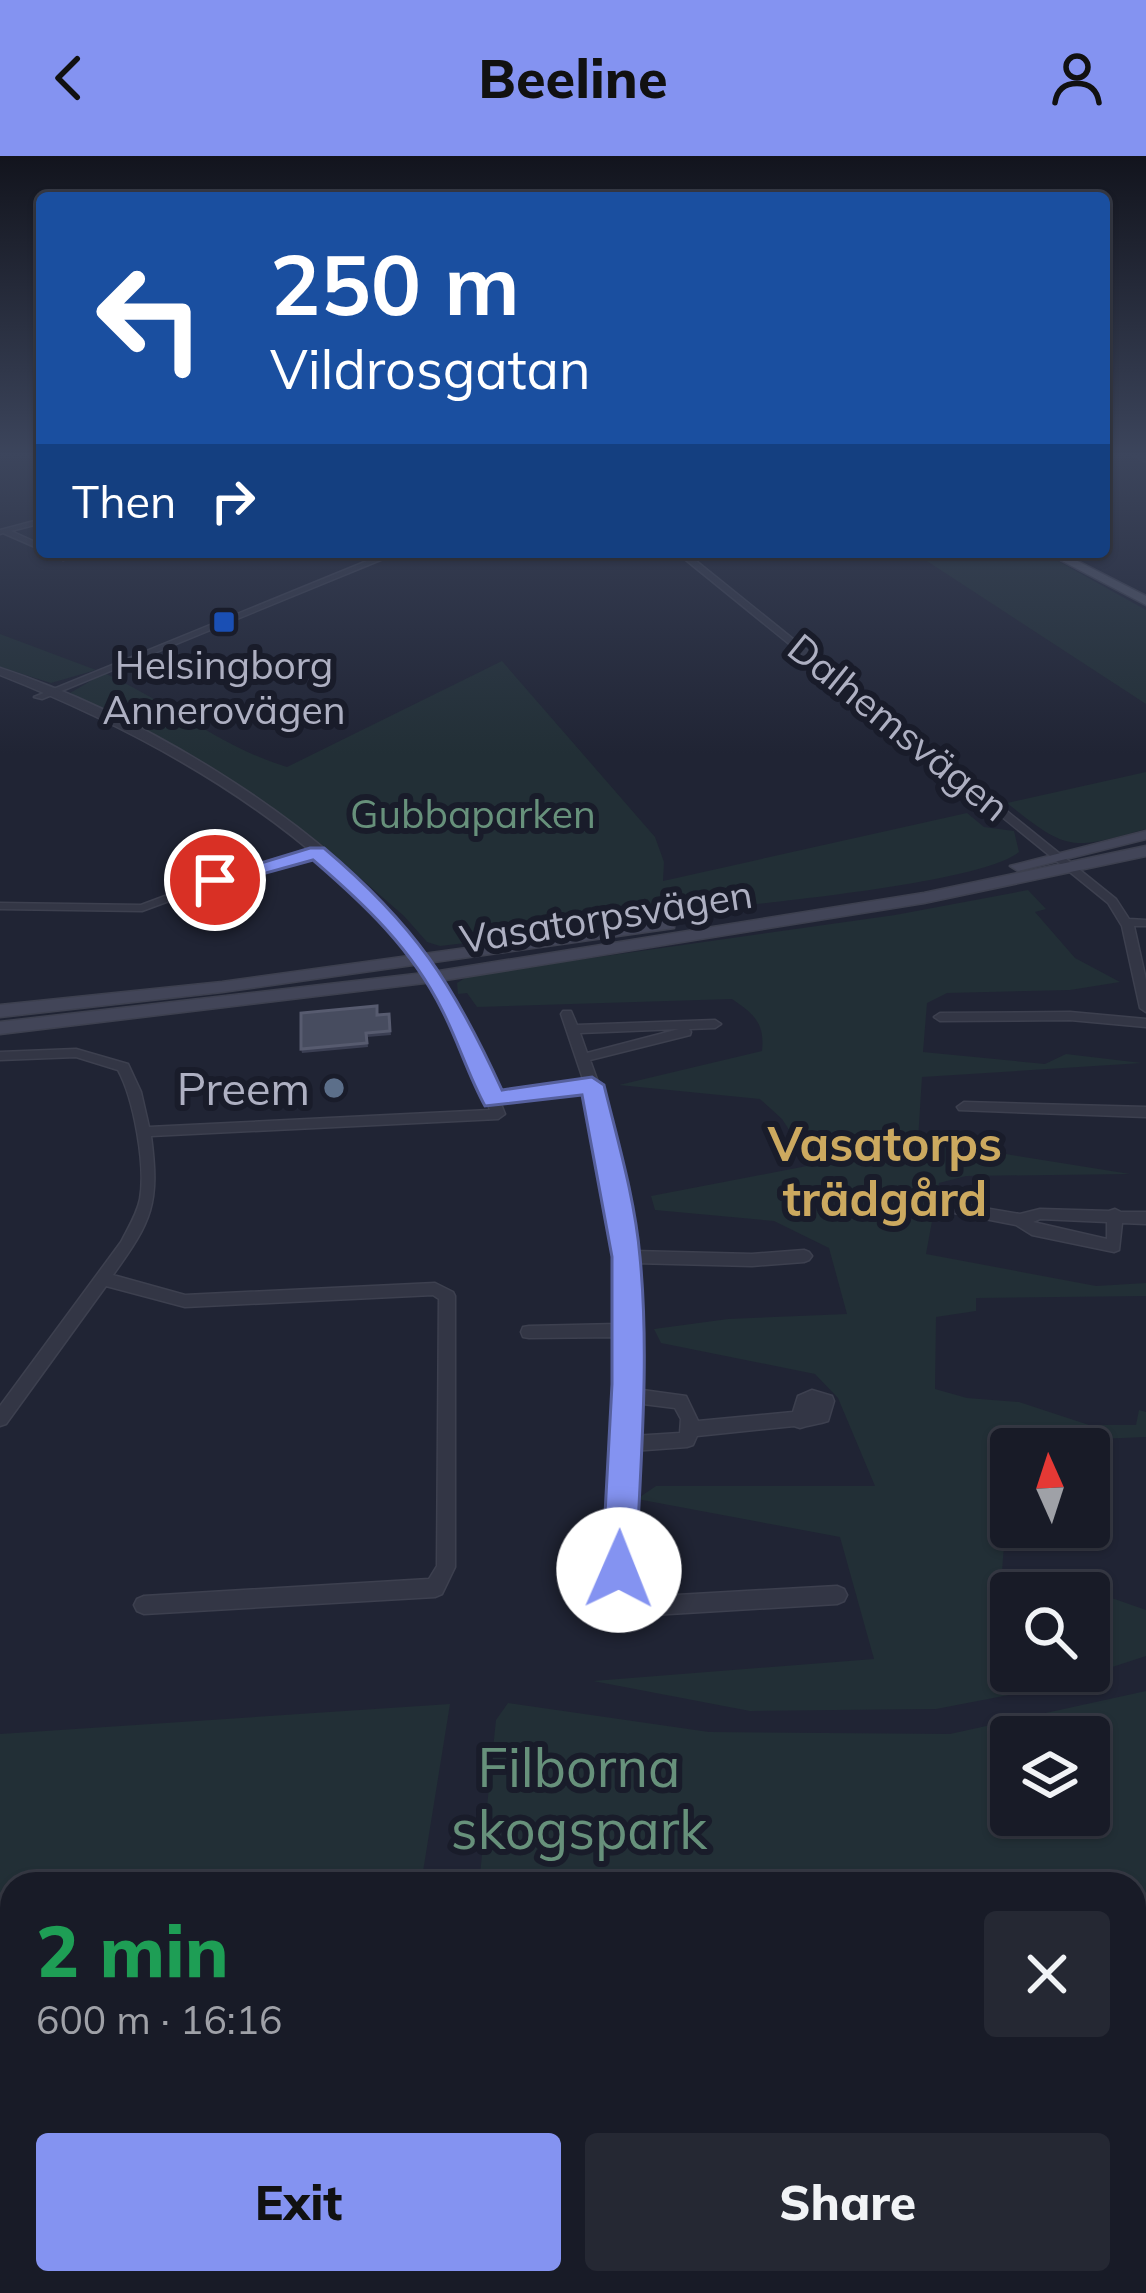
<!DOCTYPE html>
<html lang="en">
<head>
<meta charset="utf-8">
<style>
  :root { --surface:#181b27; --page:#252833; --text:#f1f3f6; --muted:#9fa1a7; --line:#363944; --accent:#8493f1 }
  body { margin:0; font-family:Mulish,sans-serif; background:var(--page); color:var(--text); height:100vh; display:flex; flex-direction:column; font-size:45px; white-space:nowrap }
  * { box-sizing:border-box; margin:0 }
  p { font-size:39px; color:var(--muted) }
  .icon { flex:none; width:66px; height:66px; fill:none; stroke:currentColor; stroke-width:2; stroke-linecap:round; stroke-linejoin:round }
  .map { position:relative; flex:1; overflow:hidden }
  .side { position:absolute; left:0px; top:1716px; width:1146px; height:423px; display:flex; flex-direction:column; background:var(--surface); border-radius:36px 36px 0 0; box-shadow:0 3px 9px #0004,0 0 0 3px var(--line) }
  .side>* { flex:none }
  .guide { position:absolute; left:36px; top:36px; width:1074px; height:366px; border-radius:12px; box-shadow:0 3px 9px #0004,0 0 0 3px var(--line); background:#1a4fa0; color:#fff; overflow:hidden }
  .needle { width:78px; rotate:357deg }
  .buttons { position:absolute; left:990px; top:1272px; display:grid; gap:24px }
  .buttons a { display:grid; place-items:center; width:120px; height:120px; border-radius:12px; background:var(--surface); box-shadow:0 3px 9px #0004,0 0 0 3px var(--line); font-size:60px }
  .pin { position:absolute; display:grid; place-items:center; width:102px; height:102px; color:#fff; margin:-51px; border:6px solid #fff; border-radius:50%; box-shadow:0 3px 12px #0007 }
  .me { position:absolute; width:132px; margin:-66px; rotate:1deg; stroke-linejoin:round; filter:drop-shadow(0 0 9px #0008) }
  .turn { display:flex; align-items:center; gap:42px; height:252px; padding:0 36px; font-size:54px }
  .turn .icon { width:156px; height:156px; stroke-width:2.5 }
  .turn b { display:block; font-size:84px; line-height:102px }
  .then { display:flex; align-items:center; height:114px; padding:0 36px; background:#0003; gap:24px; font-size:45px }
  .round { display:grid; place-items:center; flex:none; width:126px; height:126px; border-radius:12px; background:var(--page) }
  .overview { display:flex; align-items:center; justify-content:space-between; height:204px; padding:0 36px }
  h1 { font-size:72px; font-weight:800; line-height:90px; color:#1e9e55 }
  .action { display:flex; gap:24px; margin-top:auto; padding:24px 36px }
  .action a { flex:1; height:138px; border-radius:12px; background:var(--accent); color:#111; font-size:48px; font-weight:800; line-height:138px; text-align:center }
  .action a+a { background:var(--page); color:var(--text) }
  header { display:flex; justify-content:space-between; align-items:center; height:156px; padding:0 36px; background:var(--accent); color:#111; font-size:54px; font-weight:800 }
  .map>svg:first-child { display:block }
  .green { fill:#222f36; fill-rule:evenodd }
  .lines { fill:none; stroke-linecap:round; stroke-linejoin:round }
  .minor-casing { stroke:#3d404f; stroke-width:3 }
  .tertiary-casing { stroke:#3d404f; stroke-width:3 }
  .secondary-casing { stroke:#3d404f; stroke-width:3 }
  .primary-casing { stroke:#3d404f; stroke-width:3 }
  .minor { fill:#333645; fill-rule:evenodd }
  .tertiary { fill:#333645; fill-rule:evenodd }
  .secondary { fill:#424558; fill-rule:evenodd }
  .primary { fill:#515565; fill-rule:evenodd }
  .wall { fill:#3b3f53 }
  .building { fill:#474c5f; stroke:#575b6f; stroke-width:3 }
  .route { fill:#8493f1; stroke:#56609d; stroke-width:3 }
  .transit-dot { fill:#1a4fb4; stroke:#191c2a; stroke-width:4.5 }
  .service-dot { fill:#5c6f8a; stroke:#191c2a; stroke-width:4.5 }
  .labels { text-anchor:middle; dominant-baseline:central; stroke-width:12; stroke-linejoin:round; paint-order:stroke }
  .far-poi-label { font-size:39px; fill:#aeb0c2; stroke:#191c2a }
  .far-street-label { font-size:39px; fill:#aeb0c2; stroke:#191c2a }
  .far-park-label { font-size:39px; fill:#67917b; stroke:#191c2a }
  .poi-label { font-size:45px; fill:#aeb0c2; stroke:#191c2a; text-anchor:end }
  .neighbourhood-label { font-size:48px; font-weight:bold; fill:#cca95f; stroke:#191c2a }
  .near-park-label { font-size:54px; fill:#67917b; stroke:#191c2a }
</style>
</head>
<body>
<header><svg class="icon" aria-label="back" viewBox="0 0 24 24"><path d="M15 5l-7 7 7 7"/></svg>Beeline<svg class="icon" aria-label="person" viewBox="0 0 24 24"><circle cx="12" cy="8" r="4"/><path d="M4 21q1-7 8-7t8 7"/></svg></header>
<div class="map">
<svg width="1146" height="2137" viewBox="0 0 1146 2137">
  <rect width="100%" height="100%" fill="#202434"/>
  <!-- green -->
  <g class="green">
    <path d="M 913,396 L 1042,396 L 1146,454 L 1146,548 Z"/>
    <path d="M 0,478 L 96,514 L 51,527 L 0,511 Z"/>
    <path d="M 502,505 L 655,681 L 664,706 L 663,725 L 967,657 L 984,671 L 1014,675 L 1019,696 C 979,729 740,749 676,757 L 645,766 L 440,790 L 427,786 L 404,760 L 320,687 L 234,628 L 70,537 L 104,517 C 167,545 220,591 287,611 Z"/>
    <path d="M 1146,616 L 1146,673 C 1072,694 1068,696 1007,647 Z"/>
    <path d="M 1028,734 L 1046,753 L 1035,756 L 1075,802 L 1120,826 L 1070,834 L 947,837 L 927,847 L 923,896 L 1045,908 L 1066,898 L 1142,907 L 922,921 L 918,984 L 1130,1018 L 966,1020 L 939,1027 L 926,1098 L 1096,1130 L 1146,1127 L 1146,1140 L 976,1142 L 976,1155 L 936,1161 L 935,1233 L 967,1242 L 1019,1246 L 1089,1269 L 1136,1269 L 1139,1254 L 1146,1256 L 1146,1281 L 1050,1285 L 1049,1293 L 1011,1293 L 1002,1416 L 1049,1420 L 1146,1454 L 1146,1500 L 1051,1531 L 936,1553 L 750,1555 L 593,1525 L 874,1503 L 840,1381 L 637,1343 L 656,1330 L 875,1330 L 838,1242 L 815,1218 L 661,1187 L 654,1173 L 728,1163 L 847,1158 L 829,1092 L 774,1065 L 655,1054 L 651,1040 L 812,1009 L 782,963 L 760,943 L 619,929 L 762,895 C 765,867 754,858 732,843 L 477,851 L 467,837 L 458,838 L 457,827 L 470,819 L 895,759 ZM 1011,1437 L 1089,1437 L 1089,1515 L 1011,1515 Z"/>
    <path d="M 1146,1535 L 1146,2137 L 427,2137 L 429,2127 L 1134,2127 L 1134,1728 L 479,1728 L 496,1564 L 508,1547 L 709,1576 L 950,1578 ZM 1011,1581 L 1089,1581 L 1089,1659 L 1011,1659 Z"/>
    <path d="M 450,1548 L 421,1728 L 12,1728 L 12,2127 L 359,2127 L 358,2137 L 0,2137 L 0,1578 Z"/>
  </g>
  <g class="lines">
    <!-- minor casing -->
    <g class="minor-casing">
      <g id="minor">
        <path d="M 1133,299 L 1146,301 L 1146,306 L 1134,300 Z"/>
        <path d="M 42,363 L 42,367 L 11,375 L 42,389 L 42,394 L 3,377 L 0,378 L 0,374 Z"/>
        <path d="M 48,396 L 58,396 L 70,402 L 63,404 Z"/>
        <path d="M 389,396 L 400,396 L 42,543 L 34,541 Z"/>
        <path d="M 676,396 L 685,396 L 1116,743 L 1129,763 L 1146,764 L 1146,770 L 1134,770 L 1146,824 L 1146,856 L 1140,852 L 1122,770 L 1108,747 Z"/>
        <path d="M 317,694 L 321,695 L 321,699 L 237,720 L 142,755 L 0,753 L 0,747 L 141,749 L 229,716 Z"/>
        <path d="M 433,817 L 439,821 L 485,903 L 498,939 L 584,926 L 561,858 L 563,855 L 571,855 L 577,869 L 715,864 L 721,868 L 715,872 L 689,873 L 691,876 L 690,879 L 590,904 L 599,929 L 633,1095 L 752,1098 L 804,1094 L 809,1096 L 812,1100 L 809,1104 L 804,1106 L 752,1110 L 634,1107 L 635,1233 L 686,1240 L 698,1265 L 793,1256 L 798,1240 L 812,1234 L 832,1240 L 834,1245 L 828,1265 C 819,1268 809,1269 800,1272 L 794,1270 L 697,1280 L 693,1289 L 687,1291 L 632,1295 L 627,1402 L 642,1441 L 837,1430 L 844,1433 L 847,1439 L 844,1445 L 837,1448 L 636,1460 L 629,1457 L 609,1402 L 619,1229 L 618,1181 L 529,1182 L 523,1181 L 521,1176 L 523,1171 L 529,1170 L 618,1168 L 618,1101 L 586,934 L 501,948 L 505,958 L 498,963 L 151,980 C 160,1048 152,1065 113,1119 L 185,1139 L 435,1127 L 453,1136 L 455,1140 L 455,1411 L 442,1438 L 435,1441 L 144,1458 L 137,1455 L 134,1449 L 137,1443 L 144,1440 L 429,1423 L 437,1410 L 439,1143 L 433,1139 L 185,1151 L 106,1130 L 6,1268 L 0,1270 L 0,1250 L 121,1086 C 128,1072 137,1058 140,1043 C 146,1010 134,943 118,914 L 76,901 L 0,904 L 0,896 L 76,893 L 128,908 L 141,936 L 149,971 L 490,954 L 471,903 L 427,821 ZM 679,873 L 587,897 L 580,877 ZM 635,1247 L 675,1252 L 681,1263 L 680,1277 L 633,1280 Z"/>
        <path d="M 1070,856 L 1146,863 L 1146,871 L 1070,864 L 940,865 L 934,861 L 940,857 Z"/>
        <path d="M 964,946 L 1146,951 L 1146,961 L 959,954 L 957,951 Z"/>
        <path d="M 949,1046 L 1020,1058 L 1040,1053 L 1109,1055 L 1115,1053 L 1121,1056 L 1146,1056 L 1146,1068 L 1122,1067 L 1119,1094 L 1114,1096 L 1032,1079 L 1016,1069 L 944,1055 L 942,1051 ZM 1040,1063 L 1107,1066 L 1107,1083 L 1033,1066 Z"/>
      </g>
    </g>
    <!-- tertiary casing -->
    <g class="tertiary-casing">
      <path id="tertiary" d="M 0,512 C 137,557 308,658 402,769 C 416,785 428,804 440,821 L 438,824 L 428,824 C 415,807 404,788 390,772 C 287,655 144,576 0,519 Z"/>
    </g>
    <!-- secondary casing -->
    <g class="secondary-casing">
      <g id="secondary">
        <path d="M 1146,675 L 1146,683 L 1018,715 L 1010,710 Z"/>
        <path d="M 1146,690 L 1146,700 L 924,747 L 433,826 L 0,878 L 0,866 L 433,816 L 924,737 Z"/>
        <path d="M 668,764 L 674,766 L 674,772 L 222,836 L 0,861 L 0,849 L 222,826 Z"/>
      </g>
    </g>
    <!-- primary casing -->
    <g class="primary-casing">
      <path id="primary" d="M 1045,396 L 1060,396 L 1146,440 L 1146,449 Z"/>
    </g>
    <!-- minor -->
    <use href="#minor" class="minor"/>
    <!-- tertiary -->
    <use href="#tertiary" class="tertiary"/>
    <!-- secondary -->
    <use href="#secondary" class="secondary"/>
    <!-- primary -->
    <use href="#primary" class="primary"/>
  </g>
  <!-- wall -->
  <path class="wall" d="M 389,858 L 391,879 L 367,881 L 368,891 L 302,897 L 301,893 L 378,859 Z"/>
  <!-- building -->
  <path class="building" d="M 377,850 L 377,859 L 389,858 L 390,875 L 366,877 L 367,887 L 301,893 L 301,857 Z"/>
  <!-- sky -->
  <linearGradient id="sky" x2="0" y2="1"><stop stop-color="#12141d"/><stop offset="0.5" stop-color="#3c455c"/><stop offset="1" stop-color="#3c455c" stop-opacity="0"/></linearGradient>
  <rect width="1146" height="598" fill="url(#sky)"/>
  <!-- route -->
  <path class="route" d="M 310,692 L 324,692 C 415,769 453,827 502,934 L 592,921 L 604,929 C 618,986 635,1043 640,1101 C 650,1204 640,1311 636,1414 L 631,1426 L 619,1431 L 607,1426 L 602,1414 L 612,1228 L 612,1101 L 582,939 L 485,950 C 468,919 458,885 442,854 C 412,793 364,748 313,704 L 215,731 L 205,724 Z"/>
  <!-- markers -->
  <rect class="transit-dot" x="212" y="454" width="24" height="24" rx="6"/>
  <circle class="service-dot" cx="334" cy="932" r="12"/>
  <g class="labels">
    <!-- far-poi labels -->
    <g class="far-poi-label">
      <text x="224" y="508">Helsingborg<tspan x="224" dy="45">Annerovägen</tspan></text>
    </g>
    <!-- far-street labels -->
    <g class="far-street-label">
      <text transform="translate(899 571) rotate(39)">Dalhemsvägen</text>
      <text transform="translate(606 760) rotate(-9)">Vasatorpsvägen</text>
    </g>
    <!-- far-park labels -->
    <g class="far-park-label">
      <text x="473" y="657">Gubbaparken</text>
    </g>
    <!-- poi labels -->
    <g class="poi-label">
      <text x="310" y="932">Preem</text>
    </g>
    <!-- neighbourhood labels -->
    <g class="neighbourhood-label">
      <text x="885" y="987">Vasatorps<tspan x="885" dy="55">trädgård</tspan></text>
    </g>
    <!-- near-park labels -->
    <g class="near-park-label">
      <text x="579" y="1611">Filborna<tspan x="579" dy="62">skogspark</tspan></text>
    </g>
  </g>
</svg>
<div class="buttons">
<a><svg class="needle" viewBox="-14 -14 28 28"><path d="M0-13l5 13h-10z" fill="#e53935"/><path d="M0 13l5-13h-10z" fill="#9fa1a7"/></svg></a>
<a><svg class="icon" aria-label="search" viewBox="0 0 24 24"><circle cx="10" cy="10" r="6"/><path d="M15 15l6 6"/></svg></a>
<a><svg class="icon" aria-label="layers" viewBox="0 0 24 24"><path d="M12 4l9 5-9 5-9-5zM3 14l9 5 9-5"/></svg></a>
</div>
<div class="pin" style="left:215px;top:724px;background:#d93025"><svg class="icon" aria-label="arrive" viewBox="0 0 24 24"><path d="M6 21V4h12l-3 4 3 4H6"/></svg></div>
<svg class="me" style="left:619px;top:1414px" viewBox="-20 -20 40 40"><circle r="19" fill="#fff"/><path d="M0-13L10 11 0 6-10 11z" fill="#8493f1"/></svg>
<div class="guide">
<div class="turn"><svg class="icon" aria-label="left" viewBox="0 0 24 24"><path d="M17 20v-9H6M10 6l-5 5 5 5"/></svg><div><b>250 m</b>Vildrosgatan</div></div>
<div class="then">Then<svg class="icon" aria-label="right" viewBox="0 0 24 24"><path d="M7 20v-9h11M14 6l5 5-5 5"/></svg></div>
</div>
<section class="side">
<div class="overview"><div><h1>2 min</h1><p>600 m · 16:16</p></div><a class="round"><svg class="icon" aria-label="close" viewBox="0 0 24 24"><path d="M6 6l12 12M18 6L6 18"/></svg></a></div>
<div class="action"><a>Exit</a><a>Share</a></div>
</section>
</div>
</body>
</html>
